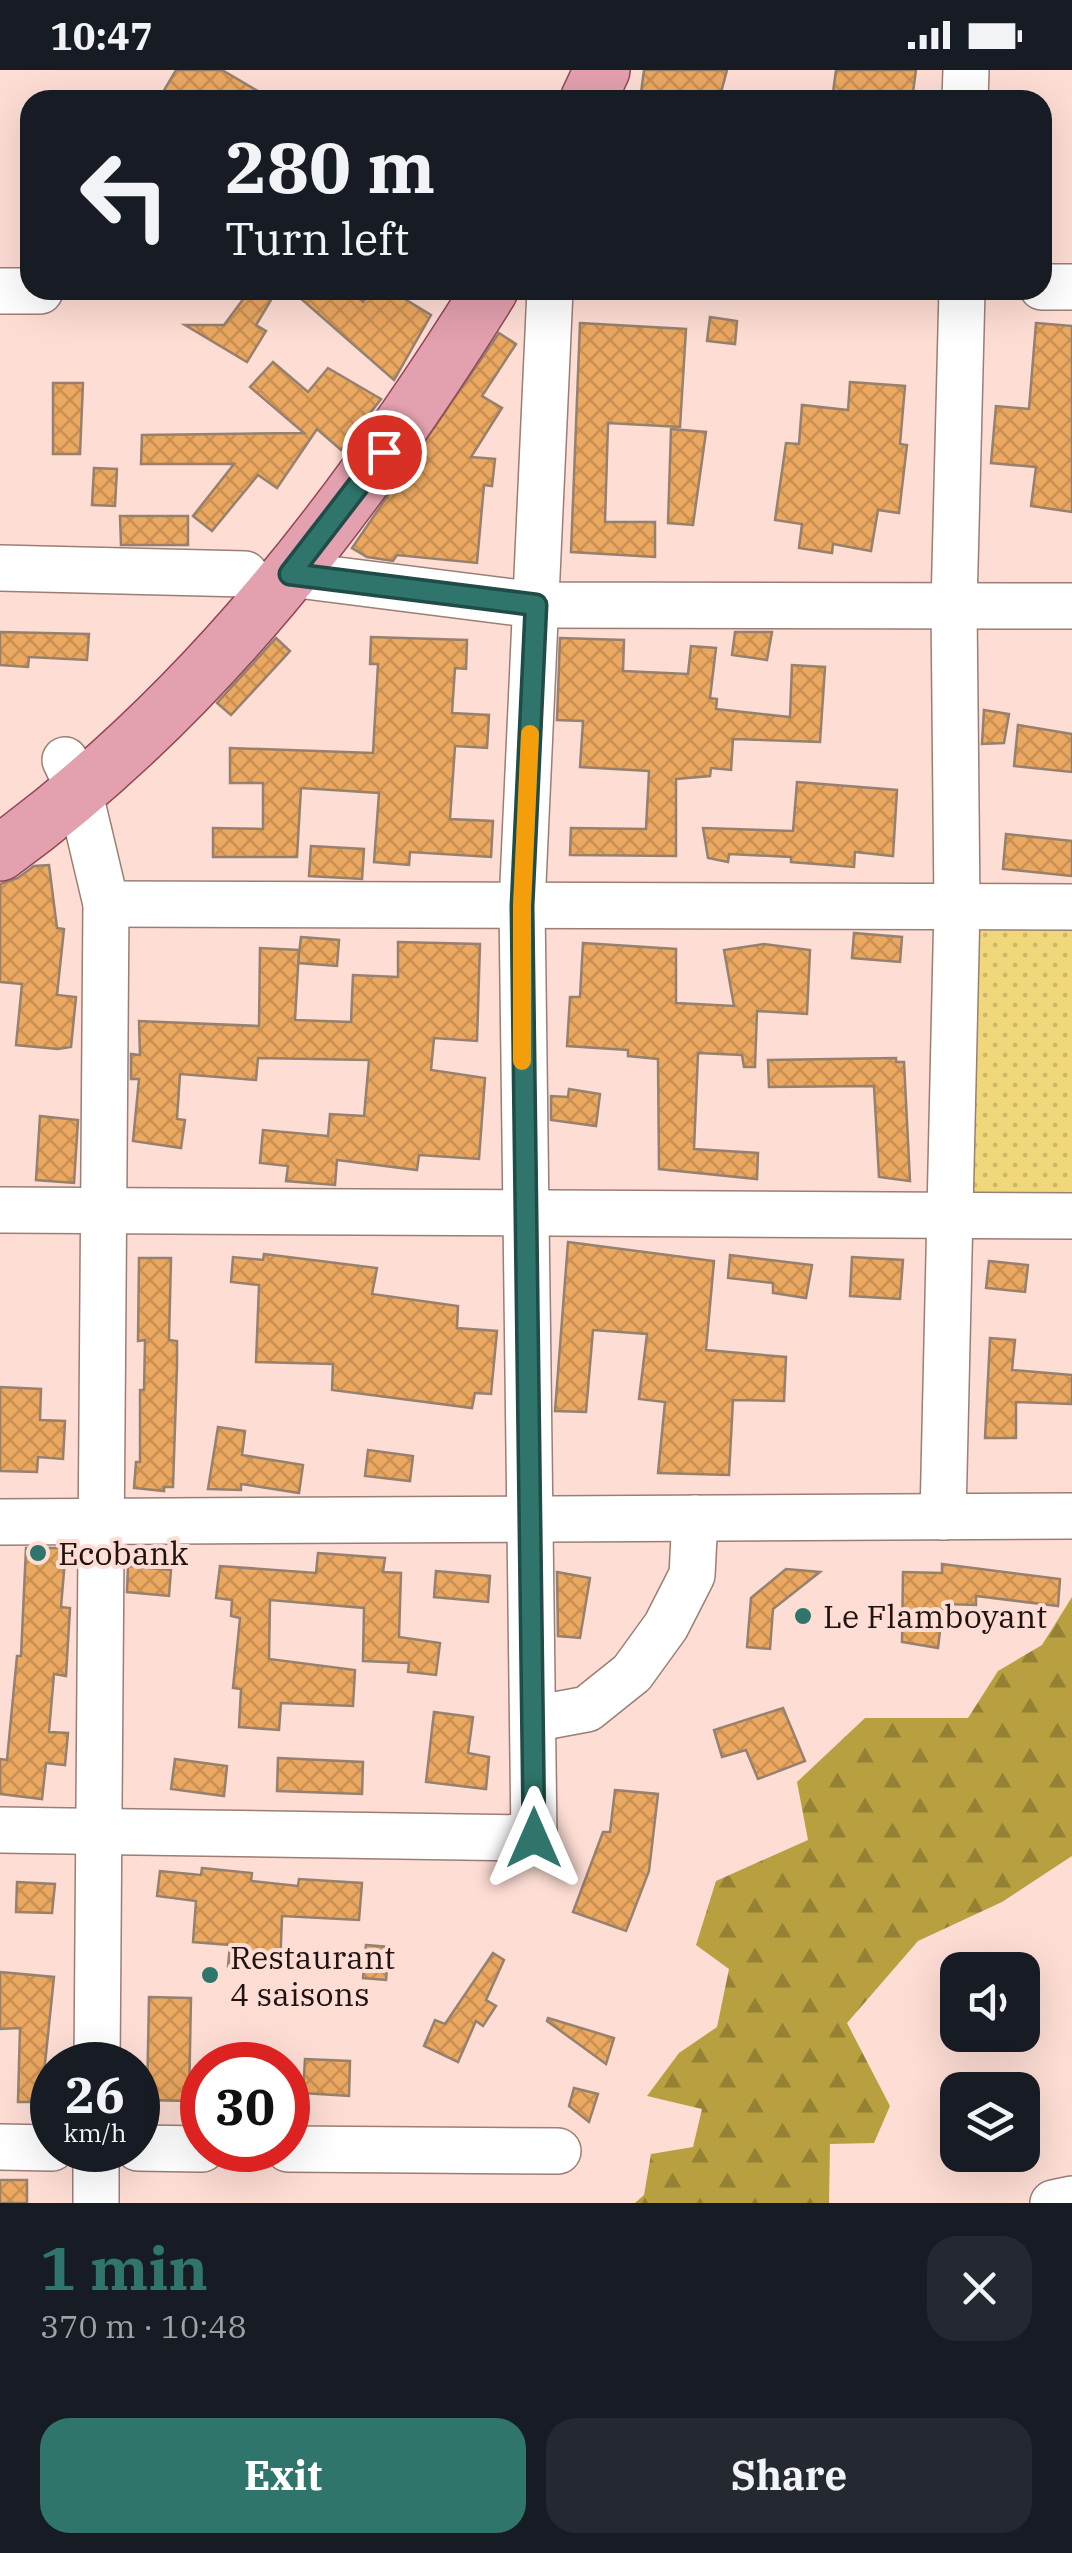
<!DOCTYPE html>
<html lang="en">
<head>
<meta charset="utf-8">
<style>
  :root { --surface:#171b24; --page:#242831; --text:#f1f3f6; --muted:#9ea1a6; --accent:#2f756b }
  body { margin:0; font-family:"IBM Plex Serif",serif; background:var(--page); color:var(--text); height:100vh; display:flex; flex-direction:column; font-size:38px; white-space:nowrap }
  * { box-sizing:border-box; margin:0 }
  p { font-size:32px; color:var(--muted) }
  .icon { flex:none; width:55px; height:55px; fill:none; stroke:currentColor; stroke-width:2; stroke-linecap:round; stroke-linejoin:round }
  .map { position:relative; height:2133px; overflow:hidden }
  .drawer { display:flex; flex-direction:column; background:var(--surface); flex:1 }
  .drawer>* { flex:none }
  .hud { position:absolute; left:20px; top:20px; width:1032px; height:210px; border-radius:30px; box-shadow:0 10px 40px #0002; background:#171b24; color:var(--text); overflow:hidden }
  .tools { position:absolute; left:940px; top:1882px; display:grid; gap:20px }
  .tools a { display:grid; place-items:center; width:100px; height:100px; border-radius:20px; background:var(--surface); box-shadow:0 10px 40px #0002; font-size:50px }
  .speed { position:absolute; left:30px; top:1972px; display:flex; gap:20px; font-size:50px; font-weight:700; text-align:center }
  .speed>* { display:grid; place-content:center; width:130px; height:130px; border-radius:50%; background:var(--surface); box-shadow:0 10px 40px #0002; line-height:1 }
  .speed small { font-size:25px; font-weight:400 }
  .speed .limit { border:15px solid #d22; background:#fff; color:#111 }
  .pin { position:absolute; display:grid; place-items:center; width:85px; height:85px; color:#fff; margin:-42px; border:5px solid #fff; border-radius:50%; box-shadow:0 2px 10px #0007 }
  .me { position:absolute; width:110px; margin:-55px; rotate:0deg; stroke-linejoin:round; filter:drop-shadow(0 0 8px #0008) }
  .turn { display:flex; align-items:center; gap:35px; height:210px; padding:0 40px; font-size:45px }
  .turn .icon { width:130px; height:130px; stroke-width:2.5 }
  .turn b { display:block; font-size:70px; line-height:85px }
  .round { display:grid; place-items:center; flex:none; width:105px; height:105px; border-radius:30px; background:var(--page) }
  .head { display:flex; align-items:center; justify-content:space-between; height:170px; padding:0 40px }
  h1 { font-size:60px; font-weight:800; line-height:75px; color:var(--accent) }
  .action { display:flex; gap:20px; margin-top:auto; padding:20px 40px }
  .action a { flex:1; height:115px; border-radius:30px; background:var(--accent); color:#fff; font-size:40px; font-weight:800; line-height:115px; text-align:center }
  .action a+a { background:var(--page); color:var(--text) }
  .status { display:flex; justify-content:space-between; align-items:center; height:70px; padding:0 50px; background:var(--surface); direction:ltr }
  .status svg { height:28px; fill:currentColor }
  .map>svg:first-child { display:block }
  .forest { fill:url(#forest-firs) }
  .park { fill:url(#park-dots) }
  .building { fill:url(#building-cross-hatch); stroke:#96816e; stroke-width:2.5 }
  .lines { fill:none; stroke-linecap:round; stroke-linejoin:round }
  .minor-casing { stroke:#9b7e75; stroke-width:48 }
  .major-casing { stroke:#924554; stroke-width:58 }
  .minor { stroke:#fff; stroke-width:45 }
  .major { stroke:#e3a0ae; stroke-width:55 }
  .route-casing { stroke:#1f4c46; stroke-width:25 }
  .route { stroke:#2f756b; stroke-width:18 }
  .slow { stroke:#f59e0b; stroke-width:18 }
  .poi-dot { fill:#2f756b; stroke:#fdddd4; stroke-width:4 }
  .labels { text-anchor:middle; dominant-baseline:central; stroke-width:8; stroke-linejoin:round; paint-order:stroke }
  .poi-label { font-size:32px; fill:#1e1310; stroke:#fdddd4; text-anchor:start }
</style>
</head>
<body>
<div class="status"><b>10:47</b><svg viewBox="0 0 49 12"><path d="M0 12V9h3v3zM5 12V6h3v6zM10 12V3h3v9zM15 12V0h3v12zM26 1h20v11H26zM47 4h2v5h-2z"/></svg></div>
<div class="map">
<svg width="1072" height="2133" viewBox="0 0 1072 2133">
  <defs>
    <pattern id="forest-firs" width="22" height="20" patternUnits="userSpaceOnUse" patternTransform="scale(2.5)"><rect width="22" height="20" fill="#b8a040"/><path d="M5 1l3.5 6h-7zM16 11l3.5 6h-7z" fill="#958134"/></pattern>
    <pattern id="park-dots" width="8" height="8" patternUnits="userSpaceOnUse" patternTransform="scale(2.5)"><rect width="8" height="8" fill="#f0d77a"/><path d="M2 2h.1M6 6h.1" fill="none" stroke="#cdb868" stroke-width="1.8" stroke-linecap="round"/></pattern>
    <pattern id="building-cross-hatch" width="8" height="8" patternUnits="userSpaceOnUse" patternTransform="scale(2.5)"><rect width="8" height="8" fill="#eba861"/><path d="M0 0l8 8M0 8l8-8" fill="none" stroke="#c99053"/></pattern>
  </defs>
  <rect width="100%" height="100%" fill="#fdddd4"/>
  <!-- forest -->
  <path class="forest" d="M 1072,1527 L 1072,1786 L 1002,1832 L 918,1871 L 847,1953 L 890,2036 L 874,2073 L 830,2074 L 829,2133 L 635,2133 L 644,2125 L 651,2084 L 693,2077 L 702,2039 L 647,2026 L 679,1983 L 717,1957 L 729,1899 L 696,1875 L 716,1811 L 808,1770 L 797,1712 L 865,1648 L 968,1648 L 998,1601 L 1042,1575 Z"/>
  <!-- park -->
  <path class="park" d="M 957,836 L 1072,837 L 1072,1146 L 952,1145 Z"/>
  <!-- building -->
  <g class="building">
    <path d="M 176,0 L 222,0 L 273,30 L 176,30 L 163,22 Z"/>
    <path d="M 644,0 L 727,0 L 719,30 L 640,30 Z"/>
    <path d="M 836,0 L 916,0 L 912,30 L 832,30 Z"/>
    <path d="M 250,220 L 277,220 L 256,255 L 266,261 L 247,292 L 185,255 L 224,255 Z"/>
    <path d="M 291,220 L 349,220 L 363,232 L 372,220 L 390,220 L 431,245 L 394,310 Z"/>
    <path d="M 710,247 L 737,251 L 735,274 L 707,271 Z"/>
    <path d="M 580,253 L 686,259 L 680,357 L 608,353 L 605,452 L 655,452 L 655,487 L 571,482 Z"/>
    <path d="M 1036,253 L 1072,256 L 1072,442 L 1031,436 L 1036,397 L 991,393 L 996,336 L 1029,339 Z"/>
    <path d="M 499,263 L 516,274 L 482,326 L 502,338 L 471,387 L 495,389 L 492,416 L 484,415 L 477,493 L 397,485 L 393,491 L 367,487 L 352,478 Z"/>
    <path d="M 273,292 L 308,322 L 328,298 L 381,329 L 341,380 L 317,359 L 277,418 L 258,405 L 212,461 L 193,446 L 234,394 L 141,394 L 142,365 L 304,363 L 250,317 Z"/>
    <path d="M 850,312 L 905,316 L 900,374 L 907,375 L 899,443 L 878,440 L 871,481 L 833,474 L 832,483 L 799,478 L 802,454 L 775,450 L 786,373 L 799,374 L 802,335 L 848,340 Z"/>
    <path d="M 53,313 L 83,313 L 80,384 L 53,384 Z"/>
    <path d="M 671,359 L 706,362 L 693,455 L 668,453 Z"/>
    <path d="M 94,398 L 117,399 L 115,436 L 92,435 Z"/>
    <path d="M 120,446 L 188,446 L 188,475 L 121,475 Z"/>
    <path d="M 0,562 L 89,564 L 87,590 L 29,587 L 28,597 L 0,595 Z"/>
    <path d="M 735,562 L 772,562 L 767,590 L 732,585 Z"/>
    <path d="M 371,567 L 467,570 L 466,599 L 455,598 L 452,643 L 489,645 L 487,678 L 455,676 L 450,749 L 493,751 L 491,787 L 410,782 L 409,795 L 374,792 L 379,723 L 301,718 L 297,787 L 213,787 L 213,758 L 263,759 L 263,713 L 230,713 L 230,678 L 373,683 L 378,594 L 370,594 Z"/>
    <path d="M 276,568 L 290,581 L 231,645 L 217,633 Z"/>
    <path d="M 560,568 L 624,570 L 623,601 L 688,604 L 691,576 L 716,578 L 710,628 L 717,629 L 716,639 L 790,647 L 792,595 L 825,597 L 820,672 L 733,669 L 731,700 L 711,698 L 710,706 L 676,709 L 676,786 L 570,785 L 571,758 L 646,759 L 649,701 L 580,697 L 583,651 L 557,650 Z"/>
    <path d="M 984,640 L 1009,644 L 1004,673 L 982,674 Z"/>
    <path d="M 1018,655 L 1072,664 L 1072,702 L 1014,696 Z"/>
    <path d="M 797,712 L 897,720 L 893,786 L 855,782 L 854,797 L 791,792 L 791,787 L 729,784 L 728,792 L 708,788 L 703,758 L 793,761 Z"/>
    <path d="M 1006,764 L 1072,771 L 1072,806 L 1003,799 Z"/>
    <path d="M 311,776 L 364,779 L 362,809 L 309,806 Z"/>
    <path d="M 49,795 L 57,858 L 64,859 L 57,925 L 76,927 L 71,977 L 58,979 L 16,975 L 22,914 L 0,912 L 0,814 L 18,808 L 34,796 Z"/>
    <path d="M 854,863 L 902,867 L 900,892 L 852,888 Z"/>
    <path d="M 301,867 L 339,870 L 337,896 L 298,893 Z"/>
    <path d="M 398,872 L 480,874 L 477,971 L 434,968 L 431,1000 L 485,1008 L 479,1089 L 419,1085 L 417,1100 L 337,1090 L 335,1115 L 286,1111 L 288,1096 L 260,1093 L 263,1060 L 328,1066 L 330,1044 L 364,1046 L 369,990 L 258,988 L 256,1010 L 180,1004 L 177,1049 L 185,1050 L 181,1078 L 133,1071 L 139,1009 L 131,1009 L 131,984 L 140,985 L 139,951 L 259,956 L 260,878 L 299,880 L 295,950 L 351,952 L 353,905 L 398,907 Z"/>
    <path d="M 583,873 L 676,879 L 676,933 L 734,936 L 724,880 L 764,874 L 810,880 L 807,944 L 757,941 L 755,997 L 744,997 L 742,985 L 698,983 L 694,1079 L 758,1083 L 757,1109 L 659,1099 L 658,989 L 628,986 L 628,980 L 567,976 L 570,927 L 580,927 Z"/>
    <path d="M 896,988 L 896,992 L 904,992 L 910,1111 L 879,1107 L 874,1016 L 769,1017 L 768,990 Z"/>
    <path d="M 569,1019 L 600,1024 L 596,1056 L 551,1050 L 551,1026 L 568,1027 Z"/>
    <path d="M 40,1046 L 78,1050 L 74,1113 L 36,1110 Z"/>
    <path d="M 568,1172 L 714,1191 L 706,1280 L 786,1287 L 784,1331 L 733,1330 L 729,1405 L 658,1403 L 665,1332 L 639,1329 L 647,1264 L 593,1260 L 586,1342 L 555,1341 Z"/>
    <path d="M 264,1184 L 377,1198 L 372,1224 L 458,1236 L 457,1258 L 497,1261 L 491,1324 L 475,1323 L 472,1338 L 332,1320 L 333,1294 L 256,1292 L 259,1215 L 231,1212 L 233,1187 L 263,1190 Z"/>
    <path d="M 730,1185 L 812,1195 L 806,1228 L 773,1223 L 773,1213 L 728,1208 Z"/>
    <path d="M 852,1187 L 903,1190 L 900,1229 L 850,1226 Z"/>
    <path d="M 139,1188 L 171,1188 L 169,1270 L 177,1271 L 177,1296 L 173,1417 L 164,1417 L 164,1421 L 134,1418 L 136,1392 L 140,1392 L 140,1320 L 144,1320 L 145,1270 L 138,1271 Z"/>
    <path d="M 989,1191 L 1028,1195 L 1025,1222 L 986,1218 Z"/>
    <path d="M 990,1268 L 1015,1270 L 1012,1300 L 1072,1305 L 1072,1334 L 1016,1332 L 1016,1368 L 985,1368 Z"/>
    <path d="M 0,1317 L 41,1319 L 40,1350 L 65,1351 L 63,1389 L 38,1387 L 37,1402 L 0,1401 Z"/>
    <path d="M 218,1357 L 245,1361 L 242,1385 L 303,1395 L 299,1423 L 241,1414 L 241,1420 L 208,1419 Z"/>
    <path d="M 368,1380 L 413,1386 L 410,1411 L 365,1406 Z"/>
    <path d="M 26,1478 L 66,1478 L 61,1537 L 70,1538 L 66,1606 L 54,1604 L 49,1662 L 68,1663 L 65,1695 L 46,1693 L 42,1729 L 0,1724 L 0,1689 L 7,1690 L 17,1586 L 21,1586 Z"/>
    <path d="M 318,1483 L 385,1488 L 383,1502 L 401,1503 L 399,1567 L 440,1573 L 436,1605 L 408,1602 L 409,1593 L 363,1591 L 364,1538 L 270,1530 L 269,1589 L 355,1600 L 353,1636 L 281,1633 L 279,1660 L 239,1657 L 241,1619 L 233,1618 L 240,1548 L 231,1546 L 232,1530 L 216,1528 L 220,1496 L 316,1503 Z"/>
    <path d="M 942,1494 L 1060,1509 L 1058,1536 L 976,1526 L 976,1535 L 943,1534 L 938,1578 L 902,1572 L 903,1502 L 942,1503 Z"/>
    <path d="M 128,1496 L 171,1500 L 169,1526 L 127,1522 Z"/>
    <path d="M 786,1499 L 820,1502 L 773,1539 L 770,1579 L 747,1577 L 751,1528 Z"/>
    <path d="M 436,1501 L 490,1506 L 488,1532 L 434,1527 Z"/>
    <path d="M 557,1502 L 590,1508 L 580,1568 L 558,1566 Z"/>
    <path d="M 783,1638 L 805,1691 L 758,1709 L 746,1680 L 722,1687 L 714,1660 Z"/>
    <path d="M 434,1642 L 473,1647 L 468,1683 L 489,1687 L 486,1719 L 426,1712 Z"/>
    <path d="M 278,1688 L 363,1692 L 362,1724 L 277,1721 Z"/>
    <path d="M 175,1689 L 227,1696 L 224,1726 L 171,1719 Z"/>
    <path d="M 615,1720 L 658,1724 L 649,1801 L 626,1861 L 573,1842 L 603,1762 L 610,1762 Z"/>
    <path d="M 202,1798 L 252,1803 L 251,1811 L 298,1816 L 299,1809 L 362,1813 L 359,1850 L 282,1846 L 280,1898 L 228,1896 L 230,1875 L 193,1872 L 196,1831 L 157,1826 L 160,1801 L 201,1805 Z"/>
    <path d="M 17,1812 L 55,1814 L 52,1843 L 16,1842 Z"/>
    <path d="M 366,1875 L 389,1877 L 386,1910 L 363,1908 Z"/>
    <path d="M 493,1883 L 504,1890 L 486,1930 L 496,1936 L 483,1956 L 476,1951 L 458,1992 L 424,1976 L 435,1950 L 445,1954 Z"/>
    <path d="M 0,1902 L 54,1907 L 41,2032 L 18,2032 L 20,1958 L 0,1959 Z"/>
    <path d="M 149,1927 L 191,1928 L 189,2031 L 147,2030 Z"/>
    <path d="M 548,1948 L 614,1968 L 606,1994 L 547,1951 Z"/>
    <path d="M 305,1989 L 350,1991 L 349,2026 L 303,2023 Z"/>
    <path d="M 574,2018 L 598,2024 L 589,2052 L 569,2036 Z"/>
    <rect x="0" y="2110" width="27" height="23"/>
  </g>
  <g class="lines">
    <!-- minor casing -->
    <g class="minor-casing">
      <g id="minor">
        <path d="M 965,30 L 966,0"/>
        <path d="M 1042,217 L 1072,217"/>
        <path d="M 0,221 L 40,221"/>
        <path d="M 0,498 L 245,504"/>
        <path d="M 290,504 L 536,535 L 1072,536"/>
        <path d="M 65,690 L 79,720 L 106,834 L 97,1995"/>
        <path d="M 106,834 L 1072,837"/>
        <path d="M 0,1140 L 1072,1146"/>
        <path d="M 943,1447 L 957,836 L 954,536 L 962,220"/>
        <path d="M 0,1452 L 1072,1446"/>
        <path d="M 533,1649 L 587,1639 L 632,1603 L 666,1556 L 692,1505 L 695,1448"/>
        <path d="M 0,1760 L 534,1768 L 522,835 L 550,220"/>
        <path d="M 0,2077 L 52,2078"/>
        <path d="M 138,2078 L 202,2079"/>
        <path d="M 288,2079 L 558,2081"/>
        <path d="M 96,2133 L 96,2080"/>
        <path d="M 1053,2133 L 1072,2129"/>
      </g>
    </g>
    <!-- major casing -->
    <g class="major-casing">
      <g id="major">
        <path d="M 588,30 L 602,0"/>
        <path d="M 0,783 C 204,635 358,432 490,220"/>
      </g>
    </g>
    <!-- minor -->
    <use href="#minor" class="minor"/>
    <!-- major -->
    <use href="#major" class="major"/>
  </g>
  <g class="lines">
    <!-- route casing -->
    <g class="route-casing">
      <path id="route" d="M 384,382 L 290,504 L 536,535 L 522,836 L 534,1768"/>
    </g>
    <!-- route -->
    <use href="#route" class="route"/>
    <!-- slow -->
    <path class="slow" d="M 522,991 L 522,836 L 530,664"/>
  </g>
  <!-- markers -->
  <g class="poi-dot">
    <circle cx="38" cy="1483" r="10"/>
    <circle cx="803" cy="1546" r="10"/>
    <circle cx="210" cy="1905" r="10"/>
  </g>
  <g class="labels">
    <!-- poi labels -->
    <g class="poi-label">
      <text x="58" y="1483">Ecobank</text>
      <text x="823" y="1546">Le Flamboyant</text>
      <text x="230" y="1887">Restaurant<tspan x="230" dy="37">4 saisons</tspan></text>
    </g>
  </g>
</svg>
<div class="tools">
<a><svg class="icon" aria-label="sound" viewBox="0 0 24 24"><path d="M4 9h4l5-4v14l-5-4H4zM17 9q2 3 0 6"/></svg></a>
<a><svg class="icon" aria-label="layers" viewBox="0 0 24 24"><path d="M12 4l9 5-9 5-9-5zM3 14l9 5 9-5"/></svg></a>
</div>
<div class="speed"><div>26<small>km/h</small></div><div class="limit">30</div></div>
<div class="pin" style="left:384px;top:382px;background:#d93025"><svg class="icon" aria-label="arrive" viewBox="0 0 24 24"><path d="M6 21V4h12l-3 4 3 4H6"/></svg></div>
<svg class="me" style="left:534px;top:1768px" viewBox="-20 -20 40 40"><path d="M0-17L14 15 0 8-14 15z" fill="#2f756b" stroke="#fff" stroke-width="4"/></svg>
<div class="hud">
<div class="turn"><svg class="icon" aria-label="left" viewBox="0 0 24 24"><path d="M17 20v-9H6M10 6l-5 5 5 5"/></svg><div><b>280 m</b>Turn left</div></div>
</div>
</div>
<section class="drawer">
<div class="head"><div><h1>1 min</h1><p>370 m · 10:48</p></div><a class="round"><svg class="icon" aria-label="close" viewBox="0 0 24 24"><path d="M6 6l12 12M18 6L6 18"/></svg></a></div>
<div class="action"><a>Exit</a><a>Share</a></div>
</section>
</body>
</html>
